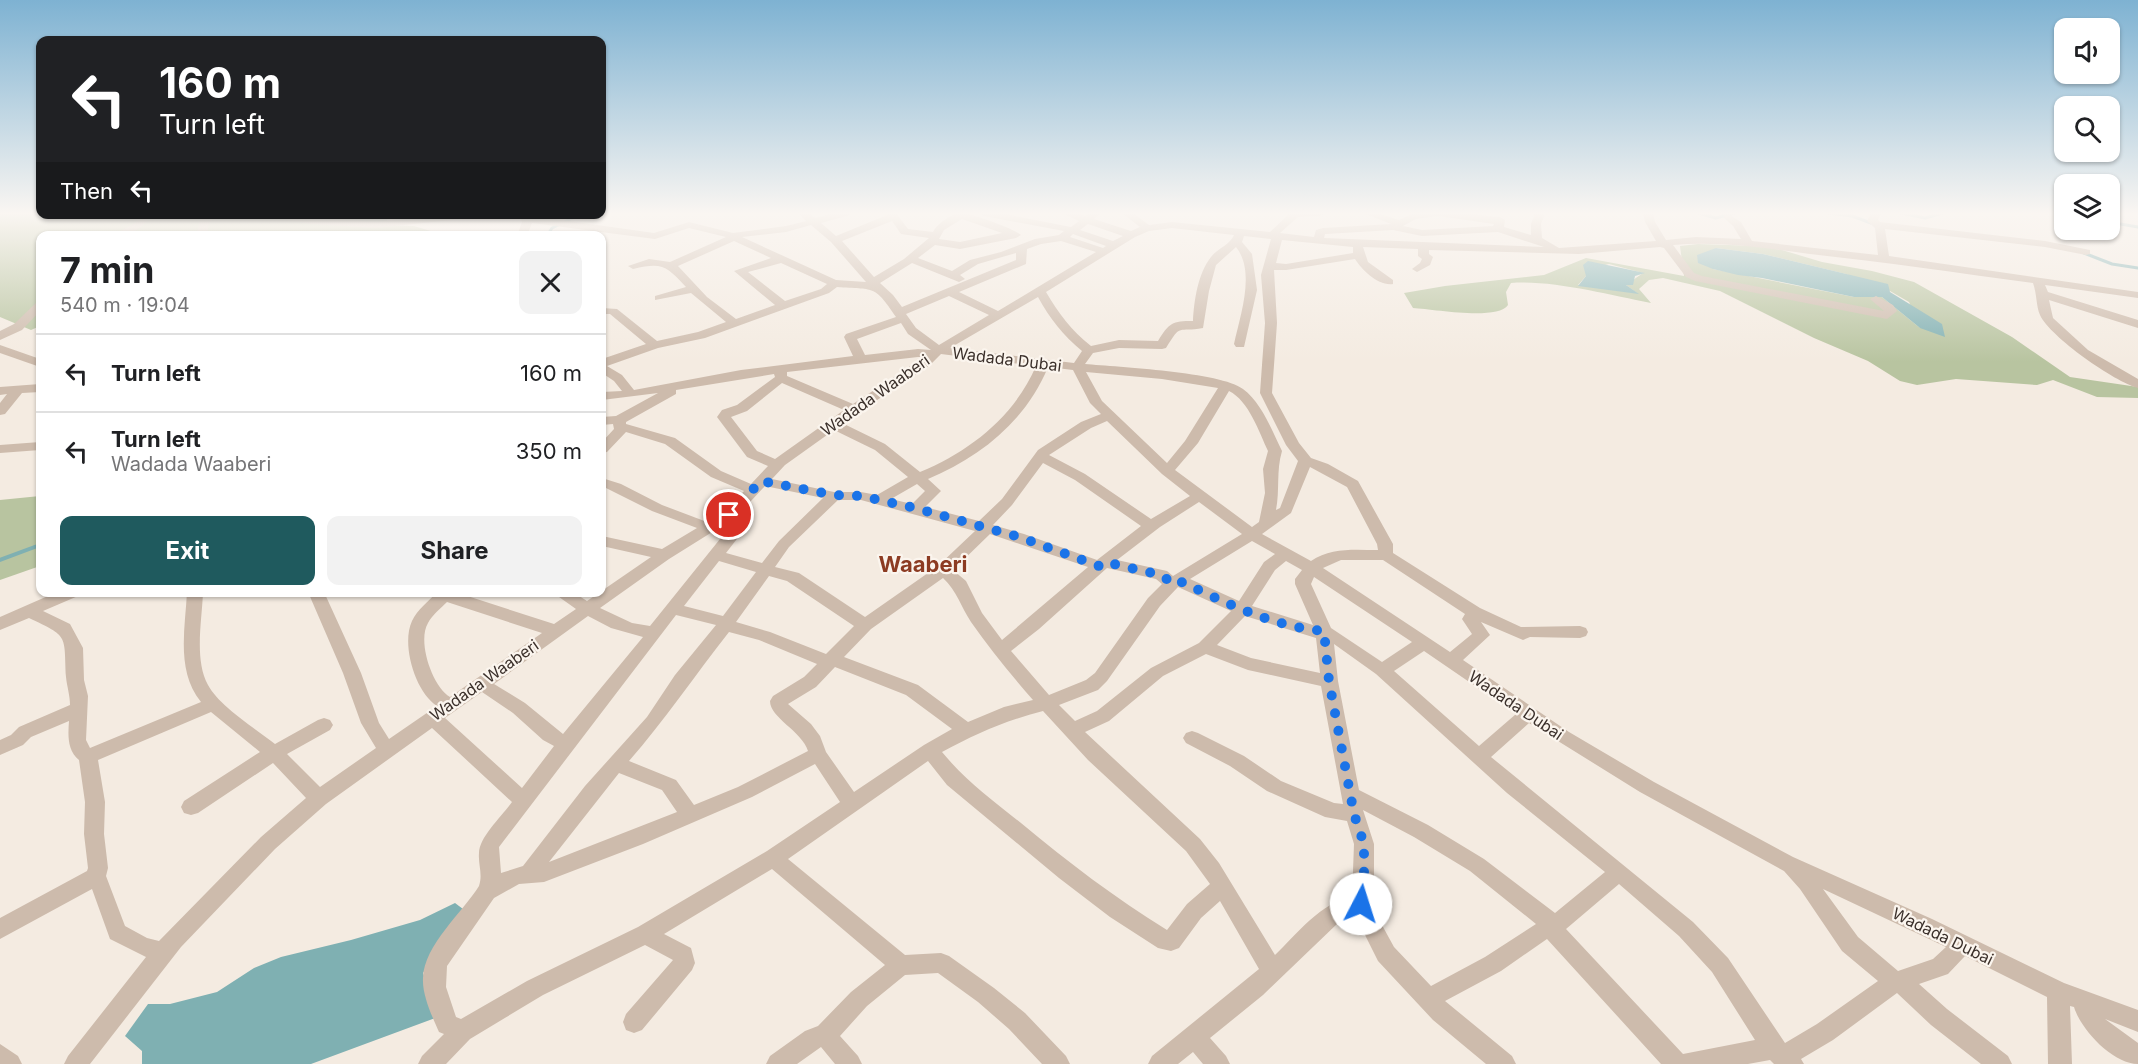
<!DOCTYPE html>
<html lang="en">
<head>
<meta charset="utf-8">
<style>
  :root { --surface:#fff; --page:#f2f2f2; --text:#202124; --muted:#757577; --line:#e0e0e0; --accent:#1f5a5e }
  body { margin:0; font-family:Inter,sans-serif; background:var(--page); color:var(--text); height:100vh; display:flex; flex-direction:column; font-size:22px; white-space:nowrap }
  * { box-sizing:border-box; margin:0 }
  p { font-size:20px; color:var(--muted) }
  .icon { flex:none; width:33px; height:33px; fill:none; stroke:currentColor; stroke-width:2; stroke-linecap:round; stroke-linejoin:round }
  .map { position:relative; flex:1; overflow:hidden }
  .details { position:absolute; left:36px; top:231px; width:570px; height:366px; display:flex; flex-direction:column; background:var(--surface); border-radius:12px; box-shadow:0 2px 4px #0004 }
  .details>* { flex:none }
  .top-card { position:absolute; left:36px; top:36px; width:570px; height:183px; border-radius:12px; box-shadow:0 2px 4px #0004; background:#202124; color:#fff; overflow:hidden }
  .fabs { position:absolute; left:2054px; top:18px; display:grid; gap:12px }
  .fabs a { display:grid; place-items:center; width:66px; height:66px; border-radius:12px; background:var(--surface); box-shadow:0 2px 4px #0004; font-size:30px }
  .pin { position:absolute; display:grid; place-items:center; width:51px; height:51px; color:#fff; margin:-26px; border:3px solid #fff; border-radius:50%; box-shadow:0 2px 6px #0007 }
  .me { position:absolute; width:66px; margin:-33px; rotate:5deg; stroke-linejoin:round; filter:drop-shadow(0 0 4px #0008) }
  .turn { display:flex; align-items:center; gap:21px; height:126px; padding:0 24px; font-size:27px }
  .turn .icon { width:78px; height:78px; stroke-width:2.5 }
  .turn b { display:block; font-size:42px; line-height:51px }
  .then { display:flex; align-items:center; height:57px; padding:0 24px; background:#0003; gap:12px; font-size:22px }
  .round { display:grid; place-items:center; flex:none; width:63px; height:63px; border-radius:12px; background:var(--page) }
  .overview { display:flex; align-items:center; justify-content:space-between; height:102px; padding:0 24px }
  h1 { font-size:36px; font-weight:700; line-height:45px }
  .button { display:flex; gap:12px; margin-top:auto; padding:12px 24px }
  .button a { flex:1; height:69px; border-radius:12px; background:var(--accent); color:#fff; font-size:24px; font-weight:700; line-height:69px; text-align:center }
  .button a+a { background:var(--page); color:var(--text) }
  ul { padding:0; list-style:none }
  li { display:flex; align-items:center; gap:18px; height:78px; padding:0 24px; border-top:2px solid var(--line) }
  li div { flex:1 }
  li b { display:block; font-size:22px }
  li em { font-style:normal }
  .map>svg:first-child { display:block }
  .green { fill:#b8c4a0; fill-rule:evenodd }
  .water { fill:#7fb0b2 }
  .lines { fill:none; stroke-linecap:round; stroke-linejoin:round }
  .stream-far1 { stroke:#7fb0b2; stroke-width:3 }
  .stream { stroke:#7fb0b2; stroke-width:4 }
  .minor { fill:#cdbbac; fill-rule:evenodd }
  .route { stroke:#1a73e8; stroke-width:10; stroke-dasharray:0 18 }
  .labels { text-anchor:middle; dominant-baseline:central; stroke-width:4.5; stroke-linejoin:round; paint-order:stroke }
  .street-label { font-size:16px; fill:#3b302b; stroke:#fbf5ee }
  .district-label { font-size:22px; font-weight:bold; fill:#8c3b22; stroke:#fbf5ee }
</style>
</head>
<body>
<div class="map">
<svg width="2138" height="1064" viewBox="0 0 2138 1064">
  <rect width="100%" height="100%" fill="#f4ebe1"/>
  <!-- green -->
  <g class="green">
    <path d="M 0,213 L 390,215 L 384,225 L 414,226 L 444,235 L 40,236 L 40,326 L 31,330 L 0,317 Z"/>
    <path d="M 1698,244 L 1759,246 L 1782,250 L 1822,262 L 1872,271 L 1914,282 L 2012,337 L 2070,377 L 2138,387 L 2138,398 L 2097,397 L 2053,380 L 2037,385 L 1956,379 L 1917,385 L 1900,381 L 1868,361 L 1814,338 L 1720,291 L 1663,278 L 1649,280 L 1639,289 L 1651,303 C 1608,295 1554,280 1511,283 L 1506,292 L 1508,305 C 1497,321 1433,309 1413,308 L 1404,293 L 1445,286 L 1544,275 L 1586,258 L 1684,276 L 1680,246 ZM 1716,248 L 1763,254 L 1846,274 L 1890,291 L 1909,302 L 1920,328 L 1882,297 L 1854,297 L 1713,269 ZM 1609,264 L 1643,273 L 1626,285 L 1637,293 L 1578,285 L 1586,276 L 1586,270 Z"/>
    <path d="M 40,496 L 40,566 L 0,580 L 0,500 Z"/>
  </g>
  <!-- water -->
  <g class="water">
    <path d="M 1716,248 L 1763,254 L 1888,284 L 1890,292 L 1942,324 L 1945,337 L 1920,328 L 1882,297 L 1854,297 L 1762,278 L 1738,275 L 1713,269 L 1698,263 L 1697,255 Z"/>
    <path d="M 1588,261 L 1645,273 L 1635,276 L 1633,285 L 1626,285 L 1639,294 L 1578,286 L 1586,276 L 1583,265 Z"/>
    <path d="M 455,903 L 467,912 L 423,973 L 438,1017 L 311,1064 L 142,1064 L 142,1051 L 125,1036 L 148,1004 L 170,1004 L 217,992 L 254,968 L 281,957 L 351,940 L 420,920 Z"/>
  </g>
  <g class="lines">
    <!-- stream-far1 -->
    <g class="stream-far1">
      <path d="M 1698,213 L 1716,218 L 1735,213"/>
      <path d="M 1828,213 L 1852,216 L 1871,223"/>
      <path d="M 1901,213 L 1925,218 L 1943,213"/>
      <path d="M 2109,222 L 2138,227"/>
      <path d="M 547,236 L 552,228 L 581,214"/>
      <path d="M 2084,253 L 2112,264 L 2138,268"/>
    </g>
    <!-- stream -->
    <path class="stream" d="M 0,560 L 40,545"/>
    <!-- minor -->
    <g class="minor">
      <path d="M 798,213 L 809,213 L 815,218 L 835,213 L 851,213 L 850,215 L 821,223 L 836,236 L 887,215 L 886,213 L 896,213 L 908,229 L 933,232 C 937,224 951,214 960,213 C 968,212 1013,228 1021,235 L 1016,238 L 960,249 L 935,245 L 918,258 L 952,271 L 970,260 L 1001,252 L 1035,239 L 1059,235 L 1064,231 L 984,216 L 979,213 L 1000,213 L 1071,227 L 1079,221 L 1062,213 L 1076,213 L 1085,216 L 1090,213 L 1101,213 L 1094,219 L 1131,231 L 1140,227 L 1122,213 L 1133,213 L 1149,225 L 1172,222 L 1270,232 L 1290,213 L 1325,213 L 1320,216 L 1298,217 L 1280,233 L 1314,237 L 1316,230 L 1323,228 L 1391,224 L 1363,213 L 1377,213 L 1399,220 L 1414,213 L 1458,213 L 1500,217 L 1505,220 L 1504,227 L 1531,235 L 1531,224 L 1534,216 L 1532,213 L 1542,213 L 1544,216 L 1541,224 L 1542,238 L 1559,248 L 1656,241 L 1645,222 L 1643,213 L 1653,213 L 1655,222 L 1666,240 L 1696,237 L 1741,239 L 1733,226 L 1723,217 L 1728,214 L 1741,222 L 1752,241 L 1878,255 L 1875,228 L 1867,221 L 1871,213 L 1881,213 L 1878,220 L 1880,222 L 2045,241 L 2090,250 L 2090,254 L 2086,255 L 2045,247 L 1885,229 L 1889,256 L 2138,292 L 2138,298 L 2045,285 L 2048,292 L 2138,320 L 2138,328 L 2049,300 L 2053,318 L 2088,350 L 2138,379 L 2138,388 C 2115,382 2050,337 2040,315 C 2036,306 2037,294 2033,283 C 1959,273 1884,262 1810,254 C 1764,248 1719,241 1673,245 L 1694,273 L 1702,276 L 1884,311 L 1870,299 L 1876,296 L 1893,305 L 1897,311 L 1887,319 L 1695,281 L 1686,277 L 1664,248 L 1660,247 L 1579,254 L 1429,250 L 1429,254 L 1433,257 L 1430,265 L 1417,272 L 1412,269 L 1420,263 L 1422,259 L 1418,256 L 1418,249 L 1363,247 L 1368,262 L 1393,280 L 1393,284 C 1378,286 1362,270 1355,259 L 1286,270 L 1274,270 L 1277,323 L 1272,393 L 1299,443 L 1311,458 L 1328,464 L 1358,481 L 1393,544 L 1393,553 L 1480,608 L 1521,627 L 1580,626 L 1586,628 L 1588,632 L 1586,636 L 1580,638 L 1530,637 L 1523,640 L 1481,622 L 1490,635 L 1463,660 L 1569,732 L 1654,782 L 1793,857 L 1932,919 L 2064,983 L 2138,1010 L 2138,1032 L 2105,1019 L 2138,1043 L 2138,1064 C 2113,1064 2081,1030 2074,1007 L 2070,1006 L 2072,1064 L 2048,1064 L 2047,997 L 1965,956 L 1948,974 L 1919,984 L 1947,1009 L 2008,1056 L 2012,1064 L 1981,1064 L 1931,1025 L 1897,993 L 1833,1040 L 1801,1059 L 1804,1064 L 1774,1064 L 1770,1060 L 1748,1064 L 1661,1064 L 1547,939 L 1501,971 L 1445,1001 L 1512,1056 L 1516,1064 L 1486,1064 L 1433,1020 L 1378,961 L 1355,915 L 1347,916 L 1338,923 L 1263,995 L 1210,1038 L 1226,1056 L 1230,1064 L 1203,1064 L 1193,1052 L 1178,1064 L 1148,1064 L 1152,1056 L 1259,969 L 1220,901 L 1201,918 L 1179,948 L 1171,951 L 1158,948 L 1110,917 L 1059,878 L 947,785 L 928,761 L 788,859 L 905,955 L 941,953 L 949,956 L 994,988 L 1025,1013 L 1066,1056 L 1070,1064 L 1042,1064 L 1009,1029 L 978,1002 L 938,973 L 905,975 L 867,1006 L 840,1036 L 858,1056 L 862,1064 L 835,1064 L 821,1047 L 797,1064 L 766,1064 L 770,1056 L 805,1031 L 818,1026 L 851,992 L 885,965 L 772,869 L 664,934 L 691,948 L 695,963 L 692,970 L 642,1030 L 634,1033 L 626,1030 L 623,1022 L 626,1014 L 673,960 L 645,945 L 543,995 L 470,1039 L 446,1064 L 418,1064 L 422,1056 L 444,1034 L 439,1032 C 432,1016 422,995 423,978 C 424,945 463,912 479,886 C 483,874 478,865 479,853 C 479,837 503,815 512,802 L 432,728 L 326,804 L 275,849 L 181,947 L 90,1064 L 64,1064 L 68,1056 L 146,957 L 110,939 L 92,889 L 0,939 L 0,918 L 87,871 L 88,868 L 84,834 L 85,802 L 79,760 C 67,750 68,735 69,721 L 31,737 L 23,745 L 0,755 L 0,740 L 11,735 L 19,727 L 70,705 C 70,695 67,687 66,677 C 64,634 69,637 29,618 L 0,630 L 0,617 L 57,592 L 80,592 L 78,596 L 43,611 L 70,624 L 83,648 L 84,680 L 88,696 L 86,740 L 90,748 L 201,702 C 176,671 185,630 187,592 L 203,592 C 202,621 194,659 208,685 C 219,706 256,729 275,744 L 318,720 L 324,718 L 330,720 L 333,725 L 330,730 L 287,754 L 320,787 L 376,748 L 361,723 L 343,673 L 308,592 L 324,592 L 361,673 L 379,723 L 389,739 L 437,706 C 415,692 401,644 412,621 C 417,610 429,601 437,592 L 455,592 L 554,624 L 576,609 L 552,592 L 573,592 L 587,601 L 651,557 L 602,546 L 602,536 L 662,549 L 697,528 L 652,511 L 602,486 L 602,478 L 621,484 L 662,505 L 707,522 L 724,512 L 744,491 L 711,477 L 665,444 L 626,432 L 607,452 L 602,453 L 602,442 L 614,429 L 613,424 L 602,425 L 602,417 L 616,416 L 658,393 L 602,400 L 602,392 L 622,391 L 614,381 L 602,373 L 602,359 L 646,344 L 610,314 L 602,314 L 602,308 L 617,309 L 657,341 L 698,332 L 726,322 L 691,293 L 655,300 L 655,296 L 686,287 C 666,266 663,262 633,269 L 628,266 L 649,259 L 670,262 L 726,237 L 689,228 L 655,239 L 532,223 L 527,236 L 517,236 L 522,222 L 519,214 L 654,233 L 689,222 L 733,233 L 786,226 L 806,221 ZM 1438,216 L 1494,224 L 1493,226 L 1422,230 L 1403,226 L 1416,219 ZM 962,219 L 1002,233 L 960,242 L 939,239 L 944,230 ZM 892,221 L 901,234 L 929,238 L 904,259 L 874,277 L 842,241 ZM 1088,224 L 1123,236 L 1113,241 L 1080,230 ZM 811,225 L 831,242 L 866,282 L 836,280 L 742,237 L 786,232 ZM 1172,228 L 1234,235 C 1231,244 1217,249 1211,257 C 1198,273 1194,301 1193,321 C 1172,321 1169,323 1158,341 L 1119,340 L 1091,346 C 1071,330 1059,314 1046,292 L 1135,237 L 1149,231 ZM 1393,230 L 1422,236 L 1498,232 L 1544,247 L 1324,238 L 1325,234 ZM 1073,234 L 1106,246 L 1103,248 L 1070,237 ZM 1244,236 L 1271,239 L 1261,275 L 1265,323 L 1260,393 L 1286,445 L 1298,461 L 1280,508 L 1276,510 C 1280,490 1276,471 1282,451 C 1272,431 1262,403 1243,389 C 1221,372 1118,367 1085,364 L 1093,353 L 1119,348 L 1162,349 L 1166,348 C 1182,322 1177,333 1203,328 L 1209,291 L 1216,265 L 1236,247 C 1256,272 1240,316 1234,344 L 1236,347 L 1244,347 L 1257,290 L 1252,254 L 1242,242 ZM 1282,240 L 1353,247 L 1353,253 L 1286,264 L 1276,263 ZM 734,241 L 771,258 L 734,271 L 775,305 L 736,319 L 707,297 L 678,266 ZM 1061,241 L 1096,252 L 998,311 L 959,292 L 1026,264 L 1027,249 L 1041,244 ZM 1016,253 L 1016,260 L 902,307 L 893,295 L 880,283 L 912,263 L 959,282 L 965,279 L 960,275 L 978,264 ZM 781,263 L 827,284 L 821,289 L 785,301 L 748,272 ZM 837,287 C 874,290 874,284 896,317 L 846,334 L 844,337 L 853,356 L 741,370 L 634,390 L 622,375 L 607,366 L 658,348 L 705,338 L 829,293 ZM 949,296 L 989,315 L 939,345 L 916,328 L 906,314 ZM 1038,297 C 1050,319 1063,335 1082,351 L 1074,363 L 950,348 ZM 901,323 L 908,334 L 931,350 L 918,349 L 865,355 L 857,339 ZM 941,354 L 1036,366 C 1014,417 970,451 920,472 L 885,444 L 842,423 L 929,366 ZM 918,357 L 924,357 L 853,404 L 787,376 L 787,372 ZM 1048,367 L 1073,370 L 1090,403 L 1101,414 L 1081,422 L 1038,450 L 1002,499 L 979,521 L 925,507 L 941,491 L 928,479 C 980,457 1026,421 1048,367 ZM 1086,372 L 1162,379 L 1218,388 L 1185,441 L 1167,463 L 1102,401 ZM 774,374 L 775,377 L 737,405 L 722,410 L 717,417 L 747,457 L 768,466 L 751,484 L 721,471 L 675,438 L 626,424 L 626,422 L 676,394 L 676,390 ZM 782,383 L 844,410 L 775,459 L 757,451 L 731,417 L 747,411 ZM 1229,391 C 1249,401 1259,432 1268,451 L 1263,469 L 1265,493 L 1259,522 L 1252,527 L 1175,470 L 1198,443 ZM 1107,421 L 1162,474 L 1190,496 L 1151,519 L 1085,474 L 1049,455 L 1091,428 ZM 834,430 L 875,450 L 908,477 L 877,495 L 861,492 L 834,492 L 772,479 L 785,465 ZM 1043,463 L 1075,480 L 1141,526 L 1097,560 L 1024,534 L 993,525 L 1012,505 ZM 1310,467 L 1347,487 L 1377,544 L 1378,550 C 1355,550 1331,547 1311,561 L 1262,534 L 1291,513 ZM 917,484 L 925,491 L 912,504 L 891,499 ZM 765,486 L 823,498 L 779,541 L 762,563 L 726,553 L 740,535 L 737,516 ZM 838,500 L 861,500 L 975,531 L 938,566 L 865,617 L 799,573 L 775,567 L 789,547 ZM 1199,502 L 1242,534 L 1173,576 L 1167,571 L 1117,560 L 1160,527 ZM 725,524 L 724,534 L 650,626 L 632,623 L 600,608 L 669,559 ZM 990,534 L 1088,567 L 1002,640 L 982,613 L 966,581 L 953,570 ZM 1252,541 L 1275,554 L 1264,562 L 1239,601 L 1190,579 ZM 1341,560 L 1383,560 L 1465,614 L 1462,619 L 1472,634 L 1450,652 L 1323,568 ZM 719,561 L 756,572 L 723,616 L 684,606 ZM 1286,561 L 1302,570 L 1295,579 L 1295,584 L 1313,625 L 1252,606 L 1275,570 ZM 1107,568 L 1156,579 L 1162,584 L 1148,598 L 1095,673 L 1086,680 L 1049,695 L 1011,651 L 1039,629 ZM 769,576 L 787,581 L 854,626 L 826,654 L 770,632 L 736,622 ZM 1314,577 L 1412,642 L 1382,662 L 1331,628 L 1311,584 ZM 943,578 C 957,591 961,607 971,622 C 990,649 1011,675 1033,700 L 1004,707 L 968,722 L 918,685 L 844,657 L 871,629 ZM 1178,587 L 1231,611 L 1199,643 L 1151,668 L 1097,711 L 1075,721 L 1059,705 L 1098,690 L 1107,681 L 1160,606 ZM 447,602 L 542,633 L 450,697 C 432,686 417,641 428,623 C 432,615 441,608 447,602 ZM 676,615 L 716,625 L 675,675 L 647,717 L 585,786 L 523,866 L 501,873 L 499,847 ZM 588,616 L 611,628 L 643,637 L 563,734 L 525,703 L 494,684 ZM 1245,616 L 1316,638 L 1320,673 L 1251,658 L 1217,645 ZM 729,632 L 759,640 L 817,664 L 804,677 L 773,696 L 770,701 C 770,718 802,731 808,751 L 738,787 L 694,805 L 676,780 L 629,761 C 665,720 695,675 729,632 ZM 1334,644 L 1376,674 L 1507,793 L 1605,872 L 1555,913 L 1484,859 L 1428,825 L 1359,790 L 1338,681 ZM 1424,651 L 1516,714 L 1479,746 L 1394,671 ZM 1206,654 L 1248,670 L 1321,686 L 1343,804 L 1334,803 L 1281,781 L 1244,756 L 1198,733 L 1192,731 L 1186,733 L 1183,738 L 1186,743 L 1230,766 L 1267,791 L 1325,817 L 1347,821 L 1354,844 L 1352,897 C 1321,902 1297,934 1275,955 L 1219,863 L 1200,839 L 1085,732 L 1109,721 L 1163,676 ZM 835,667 L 906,695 L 952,729 L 924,745 L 854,792 L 826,752 L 820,736 L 811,724 L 788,704 L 816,687 ZM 482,692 L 513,713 L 543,740 L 554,746 L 522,788 L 445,718 ZM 1043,711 L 1088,760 L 1186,851 L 1210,884 L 1187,904 L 1167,930 C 1115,898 1068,862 1021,823 C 993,801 965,780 942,752 C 975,734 1007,720 1043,711 ZM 211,712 L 260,752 L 184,801 L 181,807 L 184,813 L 191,815 L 198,813 L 273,763 L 306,798 L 261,837 L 159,941 L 147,938 L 125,926 L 106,876 L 108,868 L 104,834 L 105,802 L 98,760 ZM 1529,723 L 1640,792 L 1784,871 L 1800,889 L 1842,951 L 1878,981 L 1817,1024 L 1785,1043 L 1728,958 L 1693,922 L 1491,757 ZM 815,764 L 840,802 L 767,851 L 638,927 L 527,981 L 461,1019 L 456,1017 L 446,987 L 447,966 L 494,898 L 519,884 L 544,882 L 643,844 L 752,797 ZM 619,773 L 662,790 L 677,812 L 549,862 ZM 1363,810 L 1414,837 L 1470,871 L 1536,924 L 1485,957 L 1431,986 L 1394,947 L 1371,905 L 1374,889 L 1374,844 ZM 1619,884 L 1679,936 L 1712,972 L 1755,1040 L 1683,1054 L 1566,929 ZM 1823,889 L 1946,947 L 1933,959 L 1898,971 L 1858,937 Z"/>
      <path d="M 141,214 L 152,214 C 141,230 131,236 112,236 L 135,223 Z"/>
      <path d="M 205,214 L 216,214 L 210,222 L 206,236 L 196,236 L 200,221 Z"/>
      <path d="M 260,214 L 376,222 L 447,214 L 486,214 L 481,217 L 376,228 L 311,224 Z"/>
      <path d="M 40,302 L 40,311 L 22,330 L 0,340 L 0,331 L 14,324 L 36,303 Z"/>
      <path d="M 0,345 L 40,359 L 40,367 L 0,353 Z"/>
      <path d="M 40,384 L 40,392 L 22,393 L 5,414 L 0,415 L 0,403 L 7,394 L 0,395 L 0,387 Z"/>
      <path d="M 40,442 L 40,450 L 0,453 L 0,445 Z"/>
      <path d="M 0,1044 L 18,1056 L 22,1064 L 0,1064 Z"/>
    </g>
  </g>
  <!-- sky -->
  <linearGradient id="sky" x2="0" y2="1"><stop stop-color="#7eb2d2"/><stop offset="0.59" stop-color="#faf6f2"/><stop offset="1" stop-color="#faf6f2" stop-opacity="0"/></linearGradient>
  <rect width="2138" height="362" fill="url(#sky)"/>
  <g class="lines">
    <!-- route -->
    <path class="route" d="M 729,515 L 761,481 L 834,495 L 861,496 L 915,508 L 1019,537 L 1099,566 L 1105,562 L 1161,575 L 1172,583 L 1177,580 C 1223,601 1272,627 1324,631 L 1329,681 L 1354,814 L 1364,844 L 1364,889 L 1361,904"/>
  </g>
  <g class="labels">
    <!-- street labels -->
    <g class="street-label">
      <text transform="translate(1007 359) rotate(7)">Wadada Dubai</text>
      <text transform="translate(875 395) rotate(-35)">Wadada Waaberi</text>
      <text transform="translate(484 680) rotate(-35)">Wadada Waaberi</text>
      <text transform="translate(1516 705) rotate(34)">Wadada Dubai</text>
      <text transform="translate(1943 936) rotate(26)">Wadada Dubai</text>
    </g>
    <!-- district labels -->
    <g class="district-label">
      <text x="923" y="564">Waaberi</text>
    </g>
  </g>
</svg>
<div class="fabs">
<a><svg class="icon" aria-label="sound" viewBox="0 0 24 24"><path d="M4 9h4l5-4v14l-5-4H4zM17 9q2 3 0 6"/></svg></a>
<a><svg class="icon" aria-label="search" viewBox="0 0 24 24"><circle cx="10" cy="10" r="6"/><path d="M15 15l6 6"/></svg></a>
<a><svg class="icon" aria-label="layers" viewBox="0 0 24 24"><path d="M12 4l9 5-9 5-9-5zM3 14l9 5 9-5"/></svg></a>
</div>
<div class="pin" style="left:729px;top:515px;background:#d93025"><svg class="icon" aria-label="arrive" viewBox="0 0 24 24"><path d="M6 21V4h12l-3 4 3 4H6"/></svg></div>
<svg class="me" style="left:1361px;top:904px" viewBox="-20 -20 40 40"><circle r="19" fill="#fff"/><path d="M0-13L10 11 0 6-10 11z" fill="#1a73e8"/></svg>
<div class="top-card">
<div class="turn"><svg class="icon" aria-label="left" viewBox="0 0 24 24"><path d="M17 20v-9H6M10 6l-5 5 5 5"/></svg><div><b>160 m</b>Turn left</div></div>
<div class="then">Then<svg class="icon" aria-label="left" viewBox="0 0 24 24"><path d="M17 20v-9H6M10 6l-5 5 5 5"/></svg></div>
</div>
<section class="details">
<div class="overview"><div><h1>7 min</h1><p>540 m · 19:04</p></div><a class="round"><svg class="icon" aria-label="close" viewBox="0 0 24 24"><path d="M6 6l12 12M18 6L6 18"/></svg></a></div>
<ul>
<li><svg class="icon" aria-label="left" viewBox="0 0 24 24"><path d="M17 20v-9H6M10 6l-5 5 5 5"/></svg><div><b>Turn left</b></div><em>160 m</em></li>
<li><svg class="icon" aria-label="left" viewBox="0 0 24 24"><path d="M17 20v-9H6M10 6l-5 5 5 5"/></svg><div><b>Turn left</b><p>Wadada Waaberi</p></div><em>350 m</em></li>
</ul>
<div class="button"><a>Exit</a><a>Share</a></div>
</section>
</div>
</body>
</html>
